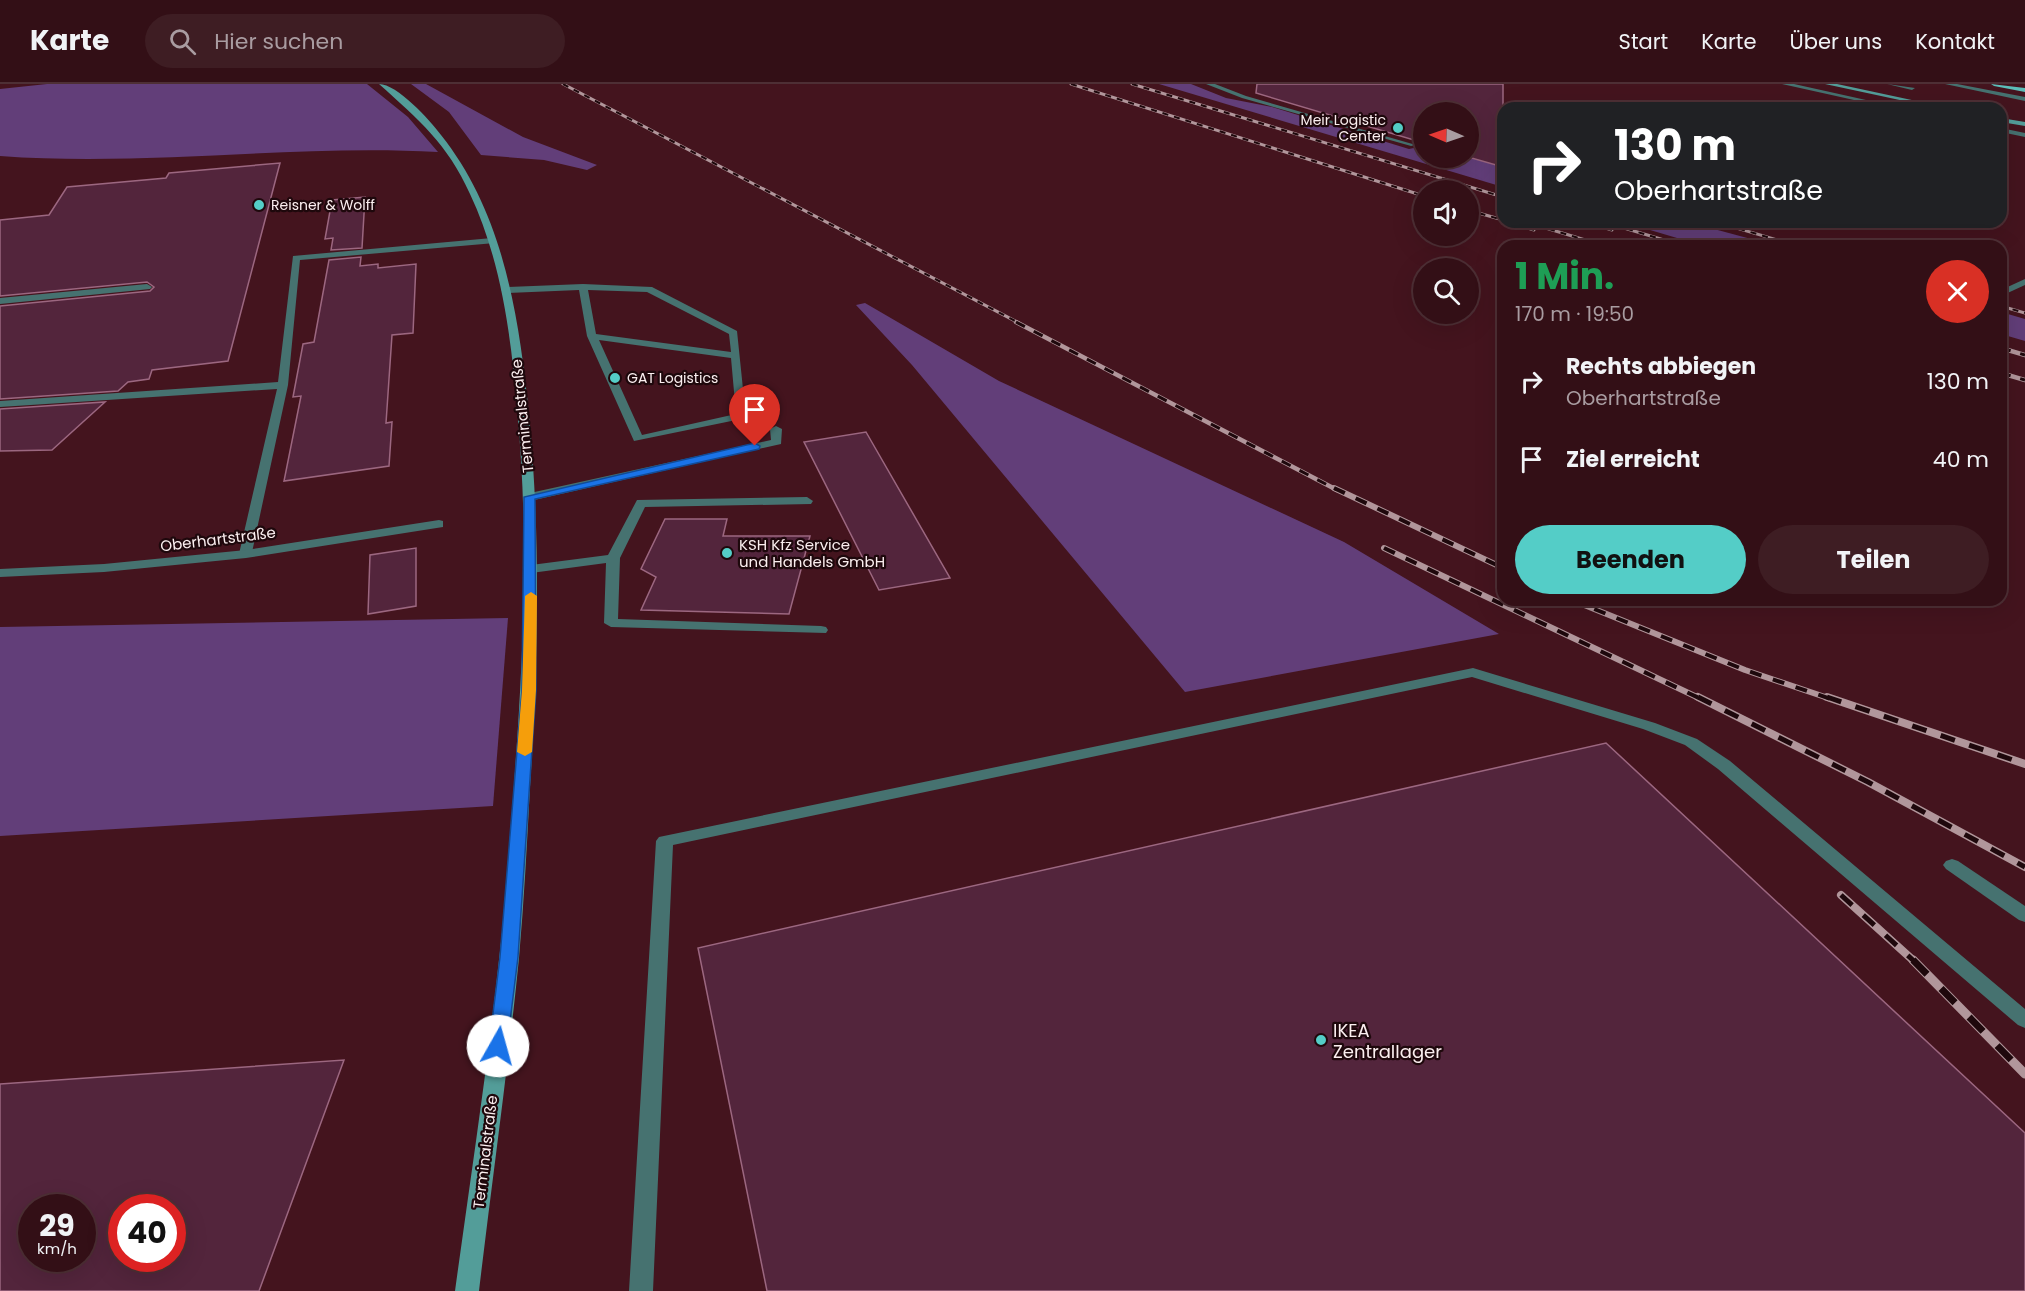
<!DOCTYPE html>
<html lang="de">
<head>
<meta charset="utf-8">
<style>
  :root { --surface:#330f16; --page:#3e1d23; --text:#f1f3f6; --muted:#a99ca1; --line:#4e2f35; --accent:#54cdc7 }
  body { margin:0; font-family:Poppins,sans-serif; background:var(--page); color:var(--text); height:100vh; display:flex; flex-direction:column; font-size:22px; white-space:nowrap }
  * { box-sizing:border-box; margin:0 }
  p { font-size:20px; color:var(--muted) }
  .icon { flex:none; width:33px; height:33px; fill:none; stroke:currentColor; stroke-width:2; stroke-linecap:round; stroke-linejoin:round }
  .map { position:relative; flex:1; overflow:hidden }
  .panel { position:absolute; left:1497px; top:156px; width:510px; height:366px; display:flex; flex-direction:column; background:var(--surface); border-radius:18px; box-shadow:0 6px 24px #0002,0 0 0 2px var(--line) }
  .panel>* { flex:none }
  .banner { position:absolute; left:1497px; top:18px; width:510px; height:126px; border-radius:18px; box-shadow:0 6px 24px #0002,0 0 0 2px var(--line); background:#202124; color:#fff; overflow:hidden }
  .needle { width:39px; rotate:272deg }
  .fabs { position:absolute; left:1413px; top:18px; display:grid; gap:12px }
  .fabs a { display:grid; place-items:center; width:66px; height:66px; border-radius:50%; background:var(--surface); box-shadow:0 6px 24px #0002,0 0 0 2px var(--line); font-size:30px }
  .speed { position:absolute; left:18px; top:1110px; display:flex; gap:12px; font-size:30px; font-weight:700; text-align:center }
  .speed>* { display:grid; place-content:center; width:78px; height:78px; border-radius:50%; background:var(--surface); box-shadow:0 6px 24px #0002,0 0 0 2px var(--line); line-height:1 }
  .speed small { font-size:15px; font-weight:400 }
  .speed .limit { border:9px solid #d22; background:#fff; color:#111 }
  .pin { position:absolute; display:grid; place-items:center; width:51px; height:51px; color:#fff; margin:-62px -26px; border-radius:50% 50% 50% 0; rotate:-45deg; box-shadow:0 0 6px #0007 }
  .pin .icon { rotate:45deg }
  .me { position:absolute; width:66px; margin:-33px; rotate:7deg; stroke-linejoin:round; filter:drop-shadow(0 0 4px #0008) }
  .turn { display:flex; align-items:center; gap:21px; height:126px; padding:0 18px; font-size:27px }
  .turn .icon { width:78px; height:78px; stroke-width:2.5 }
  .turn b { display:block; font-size:42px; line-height:51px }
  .round { display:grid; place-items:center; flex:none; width:63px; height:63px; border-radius:32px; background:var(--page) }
  .summary { display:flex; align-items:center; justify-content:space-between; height:102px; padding:0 18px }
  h1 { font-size:36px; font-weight:700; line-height:45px; color:#1e9e55 }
  .button { display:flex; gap:12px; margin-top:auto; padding:12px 18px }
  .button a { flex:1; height:69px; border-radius:36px; background:var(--accent); color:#111; font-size:24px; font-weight:700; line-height:69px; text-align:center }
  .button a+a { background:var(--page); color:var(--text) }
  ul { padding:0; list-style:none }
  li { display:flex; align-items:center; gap:18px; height:78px; padding:0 18px }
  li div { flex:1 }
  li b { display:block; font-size:22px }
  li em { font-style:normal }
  header { display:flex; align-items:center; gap:36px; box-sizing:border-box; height:84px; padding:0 30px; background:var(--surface); border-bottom:2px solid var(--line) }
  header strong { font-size:28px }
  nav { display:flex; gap:33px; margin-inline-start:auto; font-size:21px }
  .search { width:420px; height:54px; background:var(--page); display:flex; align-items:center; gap:15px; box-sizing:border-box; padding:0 21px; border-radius:33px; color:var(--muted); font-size:22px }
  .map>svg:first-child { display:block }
  .green { fill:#623e79 }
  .building { fill:#53253c; stroke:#9c6780; stroke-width:1.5; fill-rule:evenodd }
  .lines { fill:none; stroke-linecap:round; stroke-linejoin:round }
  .lane { fill:#467270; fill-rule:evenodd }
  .street { fill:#467270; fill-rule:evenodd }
  .secondary { fill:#539d99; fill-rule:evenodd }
  .primary { fill:#5bbeb9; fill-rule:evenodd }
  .rail-far4-casing { stroke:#b1969b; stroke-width:3 }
  .rail-far3-casing { stroke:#b1969b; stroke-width:4.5 }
  .rail-far2-casing { stroke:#b1969b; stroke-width:6 }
  .rail-far1-casing { stroke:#b1969b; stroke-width:8 }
  .rail-casing { stroke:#b1969b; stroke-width:9 }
  .rail-far4 { stroke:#1e080c; stroke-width:2; stroke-dasharray:6; stroke-linecap:butt }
  .rail-far3 { stroke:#1e080c; stroke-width:3; stroke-dasharray:10; stroke-linecap:butt }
  .rail-far2 { stroke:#1e080c; stroke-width:4; stroke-dasharray:12; stroke-linecap:butt }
  .rail-far1 { stroke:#1e080c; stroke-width:5; stroke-dasharray:15; stroke-linecap:butt }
  .rail { stroke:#1e080c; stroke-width:7; stroke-dasharray:20; stroke-linecap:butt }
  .route { fill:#1a73e8; stroke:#114b97; stroke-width:1.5 }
  .slow { fill:#f59e0b }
  .poi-dot { fill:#54cdc7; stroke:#1e080c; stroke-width:2 }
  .labels { text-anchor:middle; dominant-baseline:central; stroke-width:4.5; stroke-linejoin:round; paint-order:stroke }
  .far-poi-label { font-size:14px; fill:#fbeeef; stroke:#1e080c; text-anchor:start }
  .street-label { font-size:15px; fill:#fbeeef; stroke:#1e080c }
  .poi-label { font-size:15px; fill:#fbeeef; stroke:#1e080c; text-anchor:start }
  .near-poi-label { font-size:18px; fill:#fbeeef; stroke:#1e080c; text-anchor:start }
</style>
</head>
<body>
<header>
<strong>Karte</strong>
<div class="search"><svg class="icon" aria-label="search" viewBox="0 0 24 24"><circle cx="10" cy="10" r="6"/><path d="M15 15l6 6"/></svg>Hier suchen</div>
<nav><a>Start</a><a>Karte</a><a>Über uns</a><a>Kontakt</a></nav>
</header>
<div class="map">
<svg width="2025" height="1207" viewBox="0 0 2025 1207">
  <rect width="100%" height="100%" fill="#44141e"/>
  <!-- green -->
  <g class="green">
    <path d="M 47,0 L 367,0 L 408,33 L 438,68 C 292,60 146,83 0,72 L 0,5 Z"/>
    <path d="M 411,0 L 426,0 L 523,53 L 597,81 L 587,86 L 544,76 L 481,71 L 449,28 Z"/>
    <path d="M 1159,0 L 1191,0 L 1226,14 L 1272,23 L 1409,65 L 1423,62 L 1424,74 L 1469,73 L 1503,83 L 1503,103 Z"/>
    <path d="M 1623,138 L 1688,138 L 1777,162 L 1704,162 Z"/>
    <path d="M 865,219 L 999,297 L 1344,458 L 1499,550 L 1185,608 L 912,281 L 856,221 Z"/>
    <path d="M 2001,228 L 2025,235 L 2025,257 L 2001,250 Z"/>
    <path d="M 508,534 L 493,722 L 0,752 L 0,543 Z"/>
  </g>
  <!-- building -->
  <g class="building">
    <path d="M 1257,0 L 1503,0 L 1503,83 L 1468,73 L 1468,28 L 1424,28 L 1424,59 L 1256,9 Z"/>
    <path d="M 280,79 L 228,277 L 152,286 L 149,295 L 128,298 L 118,307 L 0,315 L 0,222 L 150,207 L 154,203 L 147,198 L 0,212 L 0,136 L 49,131 L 67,103 L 166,94 L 169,89 Z"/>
    <path d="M 365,113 L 362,164 L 331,166 L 333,154 L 325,155 L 332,116 Z"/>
    <path d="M 361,173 L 360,182 L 378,180 L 378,184 L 416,180 L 413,249 L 392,251 L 386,339 L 392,338 L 389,382 L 284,397 L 301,312 L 293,313 L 303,260 L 314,258 L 329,176 Z"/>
    <path d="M 105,318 L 52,366 L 0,367 L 0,325 Z"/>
    <path d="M 866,348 L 950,494 L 879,506 L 804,358 Z"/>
    <path d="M 665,435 L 727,435 L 723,452 L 810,452 L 789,530 L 641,526 L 656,493 L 641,485 Z"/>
    <path d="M 416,464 L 416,522 L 368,530 L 370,471 Z"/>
    <path d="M 1606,659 L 2025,1049 L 2025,1207 L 767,1207 L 698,864 Z"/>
    <path d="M 344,976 L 259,1207 L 0,1207 L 0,1000 ZM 32,1124 L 82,1124 L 82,1174 L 32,1174 ZM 122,1124 L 172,1124 L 172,1174 L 122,1174 Z"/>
  </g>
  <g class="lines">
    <!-- lane -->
    <g class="lane">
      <path d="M 1206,0 L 1215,0 L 1246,12 L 1416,61 L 1411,62 L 1242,14 Z"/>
      <path d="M 1782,0 L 1794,0 L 1902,24 L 1890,24 Z"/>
      <path d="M 1887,0 L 1915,4 L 1912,6 Z"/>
      <path d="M 1945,0 L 1957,0 L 2025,13 L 2025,17 Z"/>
      <path d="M 2001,44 L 2025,49 L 2025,53 L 2001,48 Z"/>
      <path d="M 492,154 L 496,157 L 495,159 L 300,176 L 288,301 L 251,473 L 241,473 L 239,470 L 277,305 L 0,323 L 0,317 L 278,298 L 293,172 Z"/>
      <path d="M 147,200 L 152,203 L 150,205 L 0,220 L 0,214 Z"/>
      <path d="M 583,200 L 652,203 L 737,247 L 746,334 L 634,357 L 587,252 L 579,206 L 506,209 L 501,206 L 506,203 ZM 588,206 L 647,208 L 729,250 L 731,268 L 596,250 ZM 599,256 L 731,274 L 736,330 L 642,351 Z"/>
      <path d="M 776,342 L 782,345 L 781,360 L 530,417 L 524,413 L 530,409 L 771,356 L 770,345 Z"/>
      <path d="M 807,413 L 813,417 L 811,420 L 645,423 L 620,474 L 618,535 L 821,542 L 826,543 L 828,546 L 826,549 L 611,543 L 604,539 L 606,479 L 531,489 L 524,485 L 531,481 L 608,471 L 637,416 Z"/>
      <path d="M 1473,584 L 1655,639 L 1697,655 L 1730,677 L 2025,925 L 2025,944 L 2018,941 L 1718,685 L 1685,661 L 1643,645 L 1472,593 L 673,761 L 653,1207 L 629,1207 L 656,757 L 659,753 Z"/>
      <path d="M 1952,775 L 1958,777 L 2025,822 L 2025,838 L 2019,836 L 1946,785 L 1943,781 L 1946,777 Z"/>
    </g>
    <!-- street -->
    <g class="street">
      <path d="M 2025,195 L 2025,201 L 2001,212 L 2001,206 Z"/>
      <path d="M 439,436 L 443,437 L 443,443 L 246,474 L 104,488 L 0,493 L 0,485 L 104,480 L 246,466 Z"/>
    </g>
    <!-- secondary -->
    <g class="secondary">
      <path d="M 379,0 C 397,0 430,36 441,51 C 504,130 519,233 529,331 C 541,455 538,579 530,703 C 527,760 524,817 519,874 C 508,985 492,1096 479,1207 L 455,1207 C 470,1097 487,987 499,876 C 506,818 510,759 514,701 C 523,580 529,458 518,336 C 512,260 503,180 470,110 C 447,59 419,36 379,0 Z"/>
      <path d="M 1825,0 L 1837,0 L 1949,24 L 1937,24 Z"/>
      <path d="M 2001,34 L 2025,38 L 2025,42 L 2001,38 Z"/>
    </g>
    <!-- primary -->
    <path class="primary" d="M 1991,0 L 2025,4 L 2025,8 L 1994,2 Z"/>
    <!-- rail-far4 casing -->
    <g class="rail-far4-casing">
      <g id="rail-far4">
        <path d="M 563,0 L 1019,239"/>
        <path d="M 1071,0 L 1424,112"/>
        <path d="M 1132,0 L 1503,113"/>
        <path d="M 1468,126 L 1503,136"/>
        <path d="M 1508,138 L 1534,146"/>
        <path d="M 1526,138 L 1605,162"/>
        <path d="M 1586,138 L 1612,146"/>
        <path d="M 1604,138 L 1684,162"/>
        <path d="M 1716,138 L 1798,162"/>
        <path d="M 2001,222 L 2025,229"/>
      </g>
    </g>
    <!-- rail-far3 casing -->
    <g class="rail-far3-casing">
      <g id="rail-far3">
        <path d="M 1016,238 L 1337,406"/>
        <path d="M 2001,264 L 2025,271"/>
        <path d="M 2001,289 L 2025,296"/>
      </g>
    </g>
    <!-- rail-far2 casing -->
    <g class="rail-far2-casing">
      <g id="rail-far2">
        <path d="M 1334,404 L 1503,484"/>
        <path d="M 1384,464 L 1701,615"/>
        <path d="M 1572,516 L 1745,586 L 1831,615"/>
      </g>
    </g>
    <!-- rail-far1 casing -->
    <g class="rail-far1-casing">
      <g id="rail-far1">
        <path d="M 1698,613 L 1868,698 L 2025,783"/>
        <path d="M 1827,613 L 2025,680"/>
        <path d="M 1841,811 L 1915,878"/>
      </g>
    </g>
    <!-- rail casing -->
    <g class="rail-casing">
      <path id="rail" d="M 1913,876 L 2025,990"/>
    </g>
    <!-- rail-far4 -->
    <use href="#rail-far4" class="rail-far4"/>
    <!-- rail-far3 -->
    <use href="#rail-far3" class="rail-far3"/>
    <!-- rail-far2 -->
    <use href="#rail-far2" class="rail-far2"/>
    <!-- rail-far1 -->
    <use href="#rail-far1" class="rail-far1"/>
    <!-- rail -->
    <use href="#rail" class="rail"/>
  </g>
  <!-- route -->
  <path class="route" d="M 755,359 L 760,362 L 759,365 L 535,415 L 536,606 L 518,873 L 507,962 L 504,967 L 498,970 L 491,967 L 489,962 L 500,873 L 522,606 L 524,413 Z"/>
  <!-- slow -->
  <path class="slow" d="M 531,508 L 537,512 L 536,606 L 532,668 L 525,672 L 517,668 L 522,606 L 525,512 Z"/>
  <!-- markers -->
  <g class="poi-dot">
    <circle cx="1398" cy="44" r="6"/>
    <circle cx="259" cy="121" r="6"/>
    <circle cx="615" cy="294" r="6"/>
    <circle cx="727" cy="469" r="6"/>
    <circle cx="1321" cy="956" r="6"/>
  </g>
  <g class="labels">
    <!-- far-poi labels -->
    <g class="far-poi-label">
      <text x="1386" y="36" text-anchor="end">Meir Logistic<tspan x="1386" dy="16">Center</tspan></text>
      <text x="271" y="121">Reisner &amp; Wolff</text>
      <text x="627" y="294">GAT Logistics</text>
    </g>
    <!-- street labels -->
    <g class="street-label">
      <text transform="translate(522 332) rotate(-96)">Terminalstraße</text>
      <text transform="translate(218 455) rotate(-7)">Oberhartstraße</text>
      <text transform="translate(485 1068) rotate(-83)">Terminalstraße</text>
    </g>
    <!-- poi labels -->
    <g class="poi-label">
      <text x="739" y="460">KSH Kfz Service<tspan x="739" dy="17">und Handels GmbH</tspan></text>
    </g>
    <!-- near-poi labels -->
    <g class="near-poi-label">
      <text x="1333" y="946">IKEA<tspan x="1333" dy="21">Zentrallager</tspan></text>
    </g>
  </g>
</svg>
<div class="fabs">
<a><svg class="needle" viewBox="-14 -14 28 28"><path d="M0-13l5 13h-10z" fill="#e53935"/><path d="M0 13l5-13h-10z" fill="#a99ca1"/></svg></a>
<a><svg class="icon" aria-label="sound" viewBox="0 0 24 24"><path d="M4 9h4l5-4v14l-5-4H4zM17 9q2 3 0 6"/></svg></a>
<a><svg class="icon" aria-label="search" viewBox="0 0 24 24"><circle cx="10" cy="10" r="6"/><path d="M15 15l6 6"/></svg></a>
</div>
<div class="speed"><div>29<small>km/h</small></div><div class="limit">40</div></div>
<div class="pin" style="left:755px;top:362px;background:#d93025"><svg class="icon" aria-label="arrive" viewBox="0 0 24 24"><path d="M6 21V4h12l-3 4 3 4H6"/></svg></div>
<svg class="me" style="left:498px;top:962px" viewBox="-20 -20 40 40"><circle r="19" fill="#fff"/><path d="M0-13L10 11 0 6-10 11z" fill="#1a73e8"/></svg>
<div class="banner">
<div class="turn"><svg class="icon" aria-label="right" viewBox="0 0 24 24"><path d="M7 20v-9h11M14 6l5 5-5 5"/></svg><div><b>130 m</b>Oberhartstraße</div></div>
</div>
<section class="panel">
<div class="summary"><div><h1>1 Min.</h1><p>170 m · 19:50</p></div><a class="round" style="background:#d93025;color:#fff"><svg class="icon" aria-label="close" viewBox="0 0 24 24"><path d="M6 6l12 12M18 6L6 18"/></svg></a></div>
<ul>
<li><svg class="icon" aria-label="right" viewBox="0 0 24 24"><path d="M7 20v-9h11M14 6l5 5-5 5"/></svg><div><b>Rechts abbiegen</b><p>Oberhartstraße</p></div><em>130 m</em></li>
<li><svg class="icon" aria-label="arrive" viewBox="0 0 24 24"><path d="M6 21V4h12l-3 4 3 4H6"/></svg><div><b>Ziel erreicht</b></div><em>40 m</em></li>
</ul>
<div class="button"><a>Beenden</a><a>Teilen</a></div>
</section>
</div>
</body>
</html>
